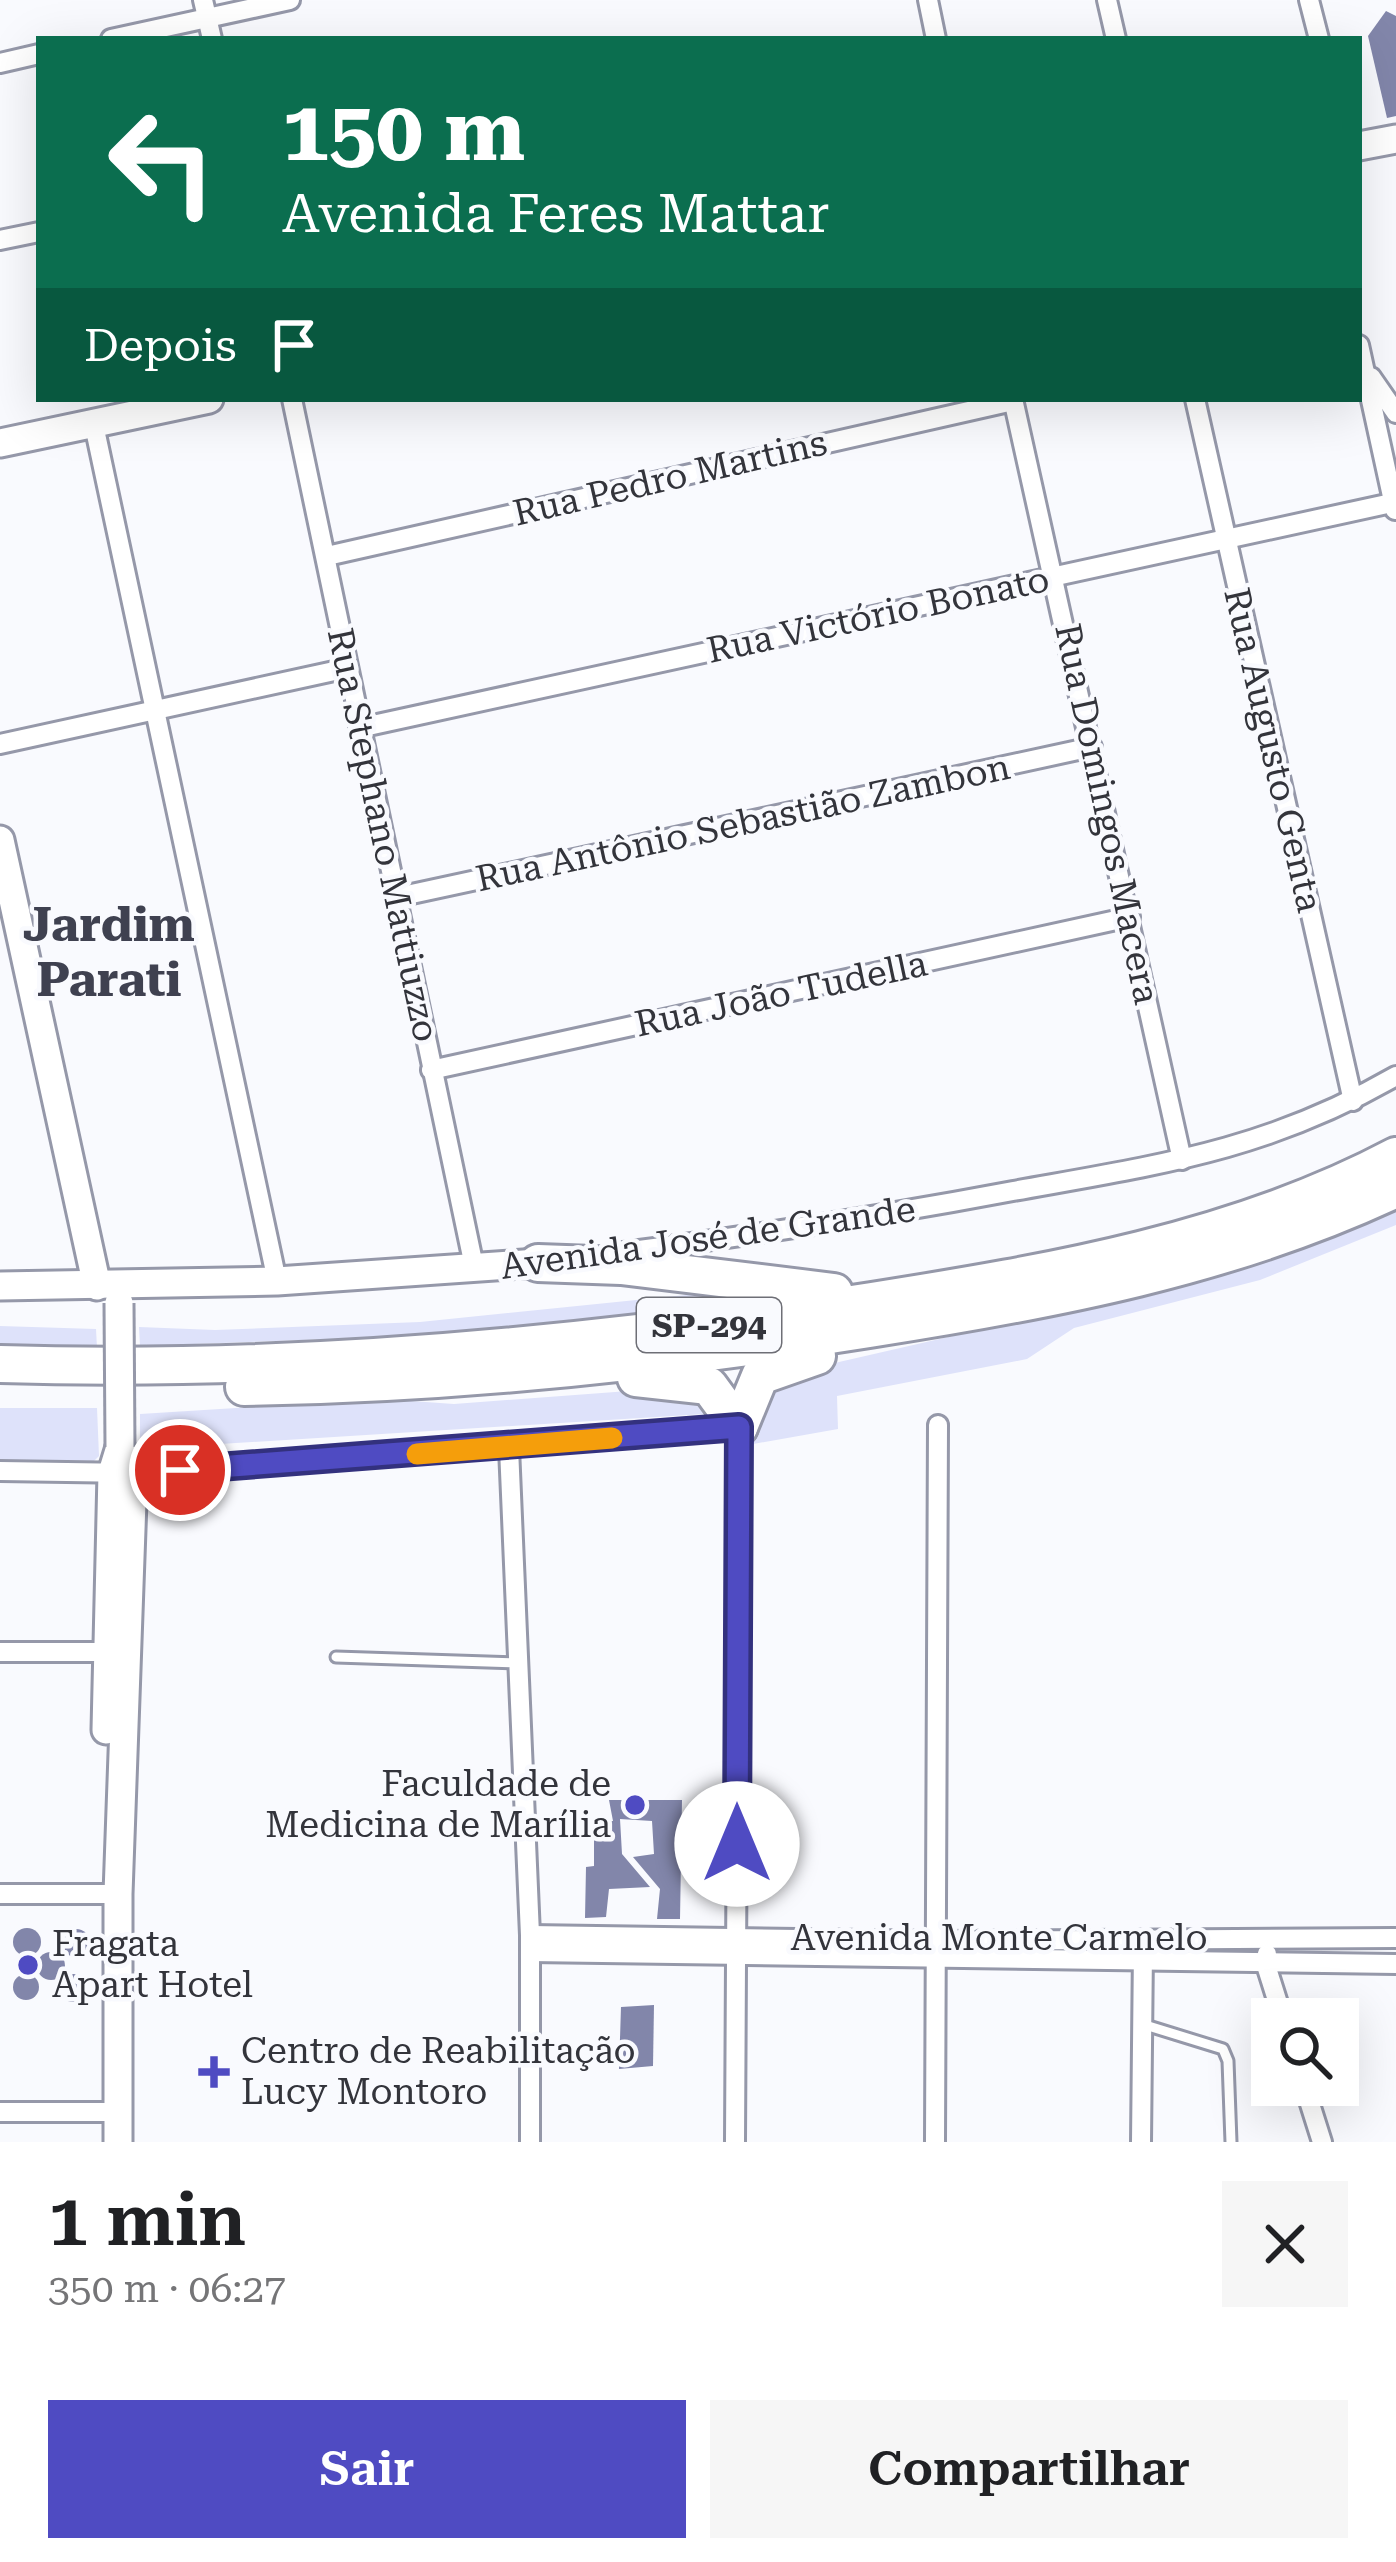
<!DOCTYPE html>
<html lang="pt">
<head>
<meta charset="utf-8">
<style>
  :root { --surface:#fff; --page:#f6f6f6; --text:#202124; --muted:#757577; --accent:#4f4bc2 }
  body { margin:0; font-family:"Roboto Serif",serif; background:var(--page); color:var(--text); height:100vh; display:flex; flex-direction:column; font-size:45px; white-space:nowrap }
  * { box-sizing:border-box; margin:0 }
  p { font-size:39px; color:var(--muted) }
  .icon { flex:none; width:66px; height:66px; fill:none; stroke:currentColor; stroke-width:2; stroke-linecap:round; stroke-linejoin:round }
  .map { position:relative; height:2142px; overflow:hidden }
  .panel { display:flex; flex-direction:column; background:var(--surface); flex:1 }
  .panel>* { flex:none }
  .banner { position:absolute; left:36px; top:36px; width:1326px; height:366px; border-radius:0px; box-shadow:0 12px 48px #0002; background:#0b6e4f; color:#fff; overflow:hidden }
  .buttons { position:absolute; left:1251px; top:1998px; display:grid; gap:24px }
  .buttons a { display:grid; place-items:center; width:108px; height:108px; border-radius:0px; background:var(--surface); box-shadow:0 12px 48px #0002; font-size:60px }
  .pin { position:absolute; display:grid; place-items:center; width:102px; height:102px; color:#fff; margin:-51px; border:6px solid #fff; border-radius:50%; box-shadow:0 3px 12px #0007 }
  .me { position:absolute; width:132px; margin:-66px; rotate:0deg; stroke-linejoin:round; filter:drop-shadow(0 0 9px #0008) }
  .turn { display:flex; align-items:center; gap:42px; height:252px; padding:0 48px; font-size:54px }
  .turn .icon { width:156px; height:156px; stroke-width:2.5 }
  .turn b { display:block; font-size:84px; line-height:102px }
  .then { display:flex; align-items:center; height:114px; padding:0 48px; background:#0003; gap:24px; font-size:45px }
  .round { display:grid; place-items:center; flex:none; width:126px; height:126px; border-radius:0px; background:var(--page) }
  .head { display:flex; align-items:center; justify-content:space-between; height:204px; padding:0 48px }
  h1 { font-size:72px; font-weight:600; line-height:90px }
  .button { display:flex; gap:24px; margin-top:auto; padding:24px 48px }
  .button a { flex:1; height:138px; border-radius:0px; background:var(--accent); color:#fff; font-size:48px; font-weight:600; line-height:138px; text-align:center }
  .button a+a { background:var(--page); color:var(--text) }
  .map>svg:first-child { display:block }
  .green { fill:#dee2fa }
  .building { fill:#8286aa }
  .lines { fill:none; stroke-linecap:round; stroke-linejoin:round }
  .lane-casing { stroke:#9598a9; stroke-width:15 }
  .street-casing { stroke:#9598a9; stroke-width:24 }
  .secondary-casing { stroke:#9598a9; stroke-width:33 }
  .highway-casing { stroke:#9598a9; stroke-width:42 }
  .lane { stroke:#fff; stroke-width:9 }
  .street { stroke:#fff; stroke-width:18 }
  .secondary { stroke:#fff; stroke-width:27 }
  .highway { stroke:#fff; stroke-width:36 }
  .secondary-bridge-casing { stroke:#9598a9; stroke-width:33; stroke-linecap:butt }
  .secondary-bridge { stroke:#fff; stroke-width:27 }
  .route-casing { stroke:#33317e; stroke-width:30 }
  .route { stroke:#4f4bc2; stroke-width:21 }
  .slow { stroke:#f59e0b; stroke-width:21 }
  .poi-dot { fill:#4f4bc2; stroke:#f9fafe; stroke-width:4.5 }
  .labels { text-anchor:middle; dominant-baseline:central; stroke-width:9; stroke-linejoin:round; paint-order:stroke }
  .shield { fill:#f9fafe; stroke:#6e6f76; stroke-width:3 }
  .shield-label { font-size:33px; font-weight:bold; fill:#33343b }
  .street-label { font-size:36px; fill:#33343b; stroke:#f9fafe }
  .poi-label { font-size:36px; fill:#33343b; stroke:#f9fafe; text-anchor:start }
  .district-label { font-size:48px; font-weight:bold; fill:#3f4150; stroke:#f9fafe }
</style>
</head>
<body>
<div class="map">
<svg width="1396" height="2142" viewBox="0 0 1396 2142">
  <rect width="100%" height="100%" fill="#f9fafe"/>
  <!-- green -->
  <g class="green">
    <path d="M 1396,1210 L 1396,1225 L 1260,1280 L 1074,1328 L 1027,1359 L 837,1396 L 838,1429 L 753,1444 L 757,1401 L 791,1373 L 1227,1273 Z"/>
    <path d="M 725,1291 L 775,1299 L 413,1336 L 140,1346 L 139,1327 L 215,1330 L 420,1322 Z"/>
    <path d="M 0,1326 L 96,1329 L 97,1348 L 0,1344 Z"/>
    <path d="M 682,1387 L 721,1413 L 140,1449 L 140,1414 L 383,1399 L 454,1404 Z"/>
    <path d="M 0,1408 L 97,1408 L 99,1456 L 88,1467 L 0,1465 Z"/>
  </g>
  <!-- building -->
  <g class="building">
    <path d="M 1386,11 L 1396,16 L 1396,116 L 1387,118 L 1368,36 Z"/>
    <path d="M 609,1800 L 682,1800 L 680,1919 L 657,1919 L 660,1889 L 633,1857 L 654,1854 L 652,1821 L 620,1819 L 622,1854 L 650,1887 L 609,1889 L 606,1917 L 585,1918 L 586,1867 L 594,1866 L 594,1821 L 613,1821 Z"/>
    <circle cx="27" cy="1942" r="14"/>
    <circle cx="76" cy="1943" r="14"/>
    <circle cx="51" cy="1966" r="14"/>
    <circle cx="26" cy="1987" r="13"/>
    <circle cx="73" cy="1988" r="14"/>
    <path d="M 654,2005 L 653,2066 L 619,2069 L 621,2007 Z"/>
  </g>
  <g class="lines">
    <!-- lane casing -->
    <g class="lane-casing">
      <g id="lane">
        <path d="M 336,1657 L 521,1663"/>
        <path d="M 1142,2024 L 1223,2049 L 1228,2061 L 1231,2142"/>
      </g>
    </g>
    <!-- street casing -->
    <g class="street-casing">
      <g id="street">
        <path d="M 203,0 L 212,39"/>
        <path d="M 928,0 L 936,39"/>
        <path d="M 1107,0 L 1116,39"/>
        <path d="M 1309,0 L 1319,39"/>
        <path d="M 111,39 L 290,0"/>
        <path d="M 0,63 L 39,54"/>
        <path d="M 0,240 L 39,232"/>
        <path d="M 1359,345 L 1395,510"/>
        <path d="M 1371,377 L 1396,413"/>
        <path d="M 292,399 L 475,1271"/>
        <path d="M 1013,399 L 1182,1160"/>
        <path d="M 1195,399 L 1353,1101"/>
        <path d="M 94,425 L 277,1281"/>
        <path d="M 327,556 L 1013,401"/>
        <path d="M 359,728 L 1396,502"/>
        <path d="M 0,744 L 348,668"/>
        <path d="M 393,898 L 1092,747"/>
        <path d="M 431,1070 L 1130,917"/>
        <path d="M 616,1253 C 749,1236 881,1216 1013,1191 C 1157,1165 1266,1151 1396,1076"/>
        <path d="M 509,1448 L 530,1935 L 530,2142"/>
        <path d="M 0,1471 L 133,1473 L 739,1427 L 735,2142"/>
        <path d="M 0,1652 L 115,1652"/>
        <path d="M 0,1894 L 118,1894"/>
        <path d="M 530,1935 L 939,1941 L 1396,1938"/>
        <path d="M 530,1952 L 1396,1964"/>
        <path d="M 1267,1954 L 1265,1962 L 1283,2019"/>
        <path d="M 1304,2085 L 1322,2142"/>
        <path d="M 0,2112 L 118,2112"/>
        <path d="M 935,2142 L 938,1425"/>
        <path d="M 1141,2142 L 1143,1949"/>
      </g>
    </g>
    <!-- secondary casing -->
    <g class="secondary-casing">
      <g id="secondary">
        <path d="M 1359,146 L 1396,139"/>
        <path d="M 0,443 L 209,399"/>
        <path d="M 0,840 L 97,1286"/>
        <path d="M 0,1286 L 277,1281 L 538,1263"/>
        <path d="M 106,1730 L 112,1473 L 120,1447"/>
        <path d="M 118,2142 L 118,1894 L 133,1473 L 120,1447"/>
      </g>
    </g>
    <!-- highway casing -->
    <g class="highway-casing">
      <g id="highway">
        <path d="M 538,1263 L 621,1266 L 834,1292"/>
        <path d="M 0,1364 C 291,1373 584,1346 872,1301 C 1049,1273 1236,1241 1396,1156"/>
        <path d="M 636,1378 L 709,1386 L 739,1427"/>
        <path d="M 244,1387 C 454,1384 662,1362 869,1329 C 1049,1301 1231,1267 1396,1189"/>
        <path d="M 739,1427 L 760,1376 L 817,1356"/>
      </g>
    </g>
    <!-- lane -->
    <use href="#lane" class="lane"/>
    <!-- street -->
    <use href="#street" class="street"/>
    <!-- secondary -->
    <use href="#secondary" class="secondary"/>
    <!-- highway -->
    <use href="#highway" class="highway"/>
    <!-- secondary-bridge casing -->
    <g class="secondary-bridge-casing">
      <path id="secondary-bridge" d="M 119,1303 L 120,1447"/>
    </g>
    <!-- secondary-bridge -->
    <use href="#secondary-bridge" class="secondary-bridge"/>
  </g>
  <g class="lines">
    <!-- route casing -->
    <g class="route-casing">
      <path id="route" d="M 180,1470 L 739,1427 L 737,1844"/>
    </g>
    <!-- route -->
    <use href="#route" class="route"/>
    <!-- slow -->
    <path class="slow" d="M 417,1454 L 612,1438"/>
  </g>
  <!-- markers -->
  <g class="poi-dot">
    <circle cx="635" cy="1805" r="12"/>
    <circle cx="28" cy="1965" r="12"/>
    <path d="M208 2054h12v12h12v12h-12v12h-12v-12h-12v-12h12z"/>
  </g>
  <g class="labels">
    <!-- shield labels -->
    <rect class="shield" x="637" y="1298" width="144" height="54" rx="9"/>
    <g class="shield-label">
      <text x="709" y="1325">SP-294</text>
    </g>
    <!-- street labels -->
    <g class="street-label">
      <text transform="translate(670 478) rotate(-13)">Rua Pedro Martins</text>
      <text transform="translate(878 615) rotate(-12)">Rua Victório Bonato</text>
      <text transform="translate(1273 750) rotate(77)">Rua Augusto Genta</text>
      <text transform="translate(1107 814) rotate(78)">Rua Domingos Macera</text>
      <text transform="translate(743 823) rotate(-12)">Rua Antônio Sebastião Zambon</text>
      <text transform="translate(383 835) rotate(78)">Rua Stephano Mattiuzzo</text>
      <text transform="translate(781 994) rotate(-12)">Rua João Tudella</text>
      <text transform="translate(708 1238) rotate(-8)">Avenida José de Grande</text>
      <text x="999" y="1938">Avenida Monte Carmelo</text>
    </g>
    <!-- poi labels -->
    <g class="poi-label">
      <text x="611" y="1784" text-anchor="end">Faculdade de<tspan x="611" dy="41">Medicina de Marília</tspan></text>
      <text x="52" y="1944">Fragata<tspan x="52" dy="41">Apart Hotel</tspan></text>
      <text x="241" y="2051">Centro de Reabilitação<tspan x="241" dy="41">Lucy Montoro</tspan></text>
    </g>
    <!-- district labels -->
    <g class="district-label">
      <text x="109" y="925">Jardim<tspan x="109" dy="55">Parati</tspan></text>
    </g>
  </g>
</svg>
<div class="buttons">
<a><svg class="icon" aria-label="search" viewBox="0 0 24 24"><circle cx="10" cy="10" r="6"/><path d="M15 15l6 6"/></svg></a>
</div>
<div class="pin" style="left:180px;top:1470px;background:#d93025"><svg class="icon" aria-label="arrive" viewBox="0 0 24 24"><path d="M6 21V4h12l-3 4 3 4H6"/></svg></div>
<svg class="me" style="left:737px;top:1844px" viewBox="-20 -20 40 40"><circle r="19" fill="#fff"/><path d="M0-13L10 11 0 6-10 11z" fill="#4f4bc2"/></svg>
<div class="banner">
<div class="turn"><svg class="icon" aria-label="left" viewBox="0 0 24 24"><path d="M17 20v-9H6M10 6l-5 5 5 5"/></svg><div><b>150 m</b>Avenida Feres Mattar</div></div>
<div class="then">Depois<svg class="icon" aria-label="arrive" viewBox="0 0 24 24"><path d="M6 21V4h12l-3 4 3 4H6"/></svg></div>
</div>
</div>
<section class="panel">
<div class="head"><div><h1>1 min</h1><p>350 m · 06:27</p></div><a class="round"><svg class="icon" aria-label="close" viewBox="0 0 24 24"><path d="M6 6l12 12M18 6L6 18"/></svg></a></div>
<div class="button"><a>Sair</a><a>Compartilhar</a></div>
</section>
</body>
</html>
